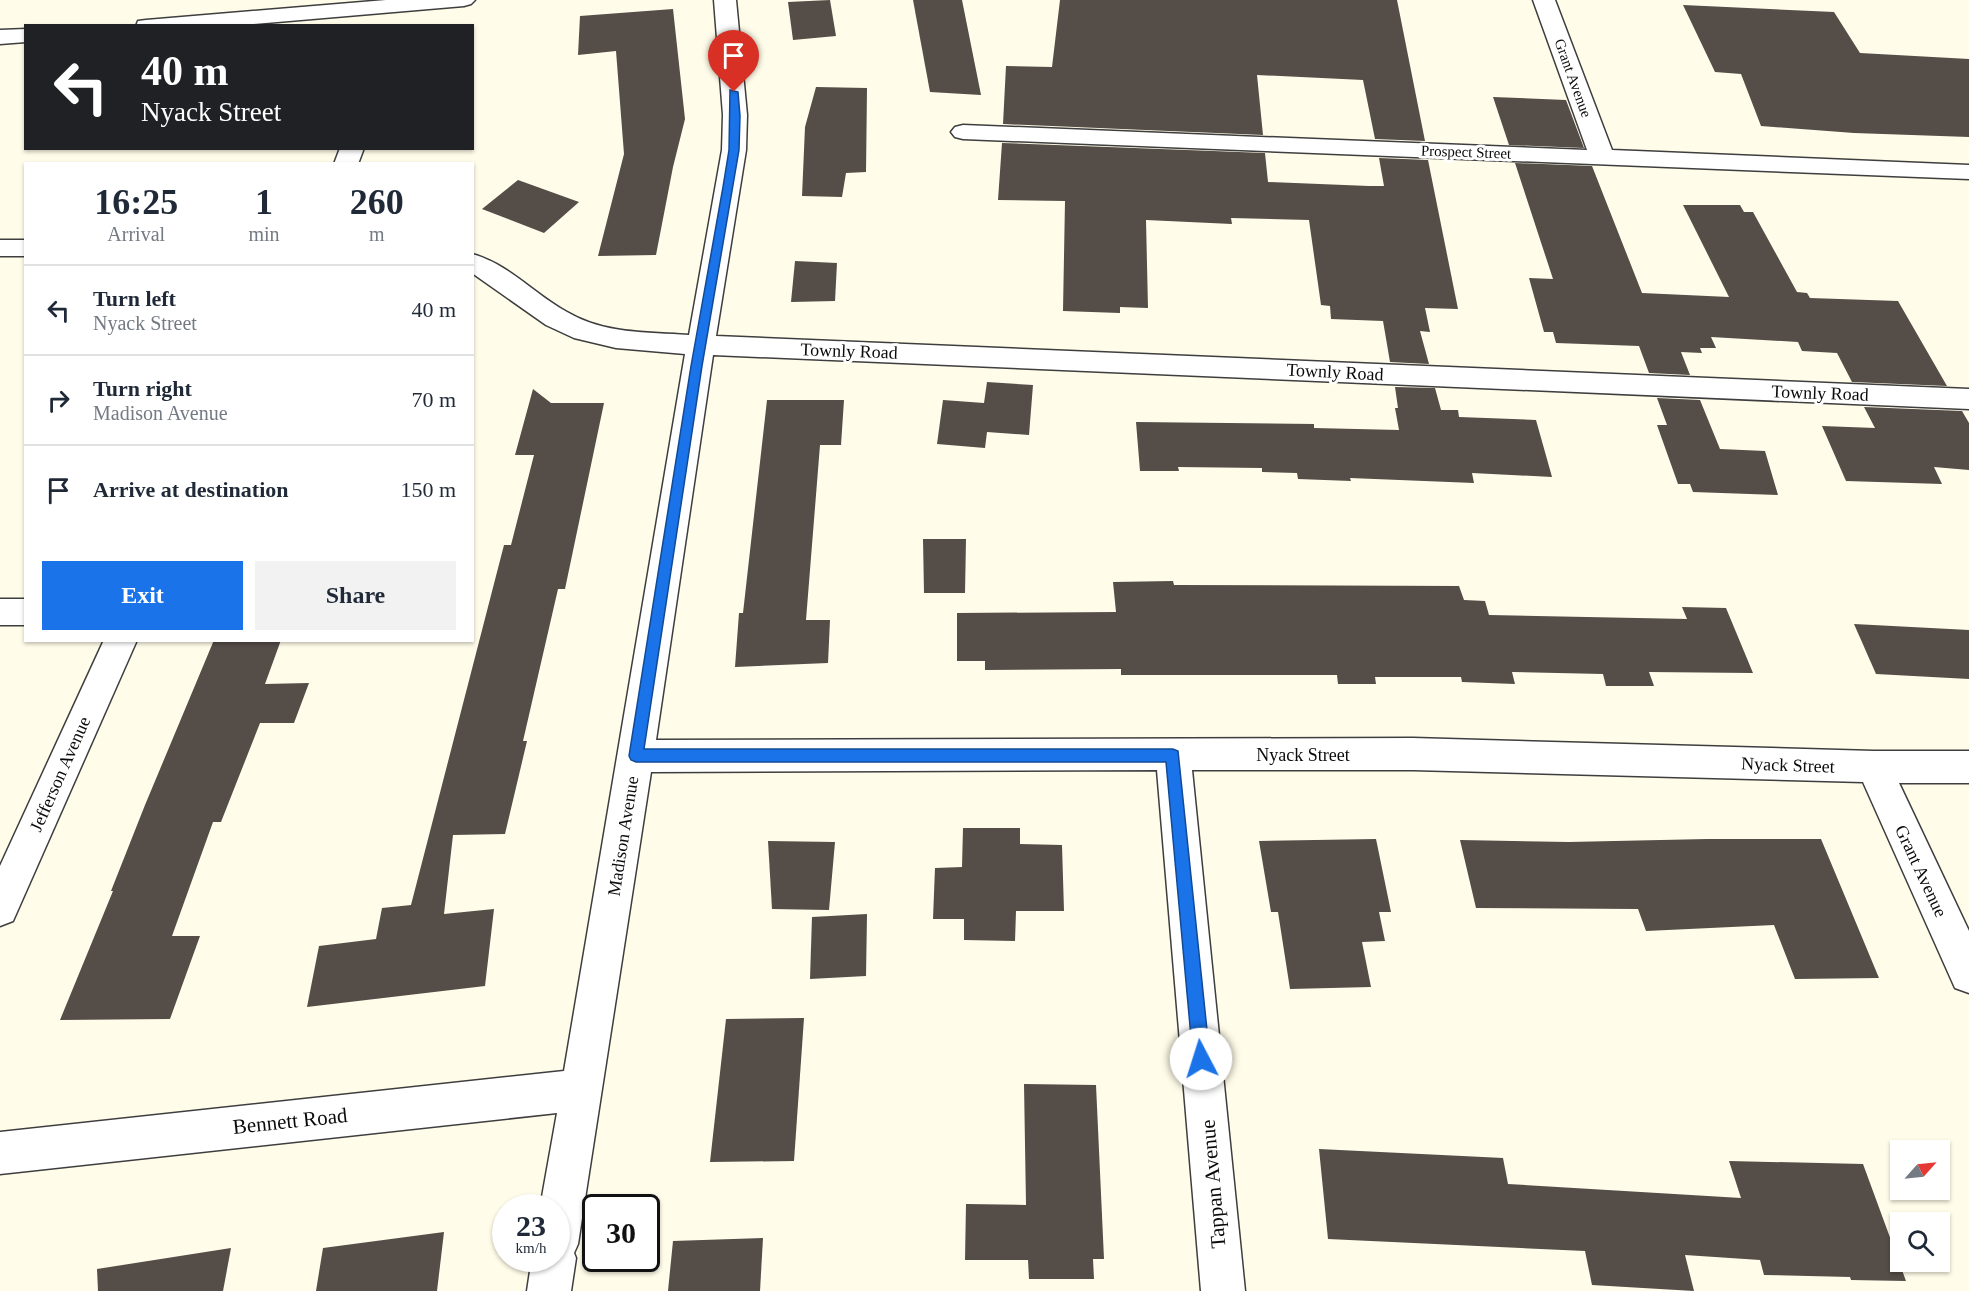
<!DOCTYPE html>
<html lang="en">
<head>
<meta charset="utf-8">
<style>
  :root { --surface:#fff; --page:#f2f2f3; --text:#1f2937; --muted:#747a83; --line:#e0e1e3; --accent:#1a73e8 }
  body { margin:0; font-family:"Times New Roman",serif; background:var(--page); color:var(--text); height:100vh; display:flex; flex-direction:column; font-size:22px; white-space:nowrap }
  * { box-sizing:border-box; margin:0 }
  p { font-size:20px; color:var(--muted) }
  .icon { flex:none; width:33px; height:33px; fill:none; stroke:currentColor; stroke-width:2; stroke-linecap:round; stroke-linejoin:round }
  .map { position:relative; flex:1; overflow:hidden }
  .drawer { position:absolute; left:24px; top:162px; width:450px; height:480px; display:flex; flex-direction:column; background:var(--surface); border-radius:0px; box-shadow:0 2px 4px #0004 }
  .drawer>* { flex:none }
  .top-card { position:absolute; left:24px; top:24px; width:450px; height:126px; border-radius:0px; box-shadow:0 2px 4px #0004; background:#202124; color:#fff; overflow:hidden }
  .needle { width:39px; rotate:63deg }
  .fabs { position:absolute; left:1890px; top:1140px; display:grid; gap:12px }
  .fabs a { display:grid; place-items:center; width:60px; height:60px; border-radius:0px; background:var(--surface); box-shadow:0 2px 4px #0004; font-size:30px }
  .speed { position:absolute; left:492px; top:1194px; display:flex; gap:12px; font-size:30px; font-weight:700; text-align:center }
  .speed>* { display:grid; place-content:center; width:78px; height:78px; border-radius:50%; background:var(--surface); box-shadow:0 2px 4px #0004; line-height:1 }
  .speed small { font-size:15px; font-weight:400 }
  .speed .limit { border:3px solid #111; border-radius:9px; background:#fff; color:#111 }
  .pin { position:absolute; display:grid; place-items:center; width:51px; height:51px; color:#fff; margin:-62px -26px; border-radius:50% 50% 50% 0; rotate:-45deg; box-shadow:0 0 6px #0007 }
  .pin .icon { rotate:45deg }
  .me { position:absolute; width:66px; margin:-33px; rotate:355deg; stroke-linejoin:round; filter:drop-shadow(0 0 4px #0008) }
  .turn { display:flex; align-items:center; gap:21px; height:126px; padding:0 18px; font-size:27px }
  .turn .icon { width:78px; height:78px; stroke-width:2.5 }
  .turn b { display:block; font-size:42px; line-height:51px }
  .eta { display:flex; justify-content:space-evenly; align-items:center; height:102px; text-align:center }
  .eta b { font-size:36px; font-weight:700; line-height:42px }
  .action { display:flex; gap:12px; margin-top:auto; padding:12px 18px }
  .action a { flex:1; height:69px; border-radius:0px; background:var(--accent); color:#fff; font-size:24px; font-weight:700; line-height:69px; text-align:center }
  .action a+a { background:var(--page); color:var(--text) }
  ul { padding:0; list-style:none }
  li { display:flex; align-items:center; gap:18px; height:90px; padding:0 18px; border-top:2px solid var(--line) }
  li div { flex:1 }
  li b { display:block; font-size:22px }
  li em { font-style:normal }
  .map>svg:first-child { display:block }
  .building { fill:#544d48 }
  .lines { fill:none; stroke-linecap:round; stroke-linejoin:round }
  .street-casing { stroke:#3e3e3e; stroke-width:3 }
  .street { fill:#fff; fill-rule:evenodd }
  .route { fill:#1a73e8; stroke:#114b97; stroke-width:1.5 }
  .labels { text-anchor:middle; dominant-baseline:central; stroke-width:6; stroke-linejoin:round; paint-order:stroke }
  .far-street-label { font-size:15px; fill:#0b0b0b; stroke:#fff }
  .street-label { font-size:18px; fill:#0b0b0b; stroke:#fff }
  .near-street-label { font-size:21px; fill:#0b0b0b; stroke:#fff }
</style>
</head>
<body>
<div class="map">
<svg width="1969" height="1291" viewBox="0 0 1969 1291">
  <rect width="100%" height="100%" fill="#fffce9"/>
  <!-- building -->
  <g class="building">
    <path d="M 830,0 L 836,36 L 793,40 L 788,2 Z"/>
    <path d="M 913,0 L 962,0 L 981,95 L 930,92 Z"/>
    <path d="M 1060,0 L 1397,0 L 1425,141 L 1375,139 L 1363,80 L 1257,75 L 1263,135 L 1003,124 L 1006,66 L 1052,67 Z"/>
    <path d="M 1683,5 L 1834,12 L 1860,53 L 1969,59 L 1969,137 L 1854,133 L 1761,126 L 1741,74 L 1715,72 Z"/>
    <path d="M 673,9 L 685,119 L 673,167 L 656,255 L 598,256 L 624,154 L 616,51 L 578,55 L 580,16 Z"/>
    <path d="M 816,87 L 867,88 L 866,172 L 846,173 L 842,197 L 802,196 L 805,127 Z"/>
    <path d="M 1493,97 L 1566,100 L 1584,148 L 1509,145 Z"/>
    <path d="M 1002,143 L 1265,153 L 1268,182 L 1369,186 L 1384,186 L 1379,158 L 1428,160 L 1458,309 L 1425,308 L 1430,332 L 1420,331 L 1429,364 L 1390,362 L 1383,321 L 1331,319 L 1330,306 L 1321,305 L 1309,220 L 1231,218 L 1232,224 L 1146,220 L 1148,308 L 1120,307 L 1120,313 L 1063,311 L 1065,201 L 998,200 Z"/>
    <path d="M 1515,163 L 1592,166 L 1642,293 L 1729,297 L 1683,205 L 1740,205 L 1744,212 L 1753,212 L 1797,292 L 1807,293 L 1810,298 L 1898,301 L 1947,386 L 1852,382 L 1837,353 L 1802,351 L 1798,342 L 1711,337 L 1716,348 L 1700,348 L 1702,353 L 1681,352 L 1690,375 L 1649,373 L 1639,346 L 1556,343 L 1553,332 L 1544,332 L 1529,278 L 1553,279 Z"/>
    <path d="M 518,180 L 579,202 L 544,233 L 482,209 Z"/>
    <path d="M 795,261 L 837,263 L 835,301 L 791,302 Z"/>
    <path d="M 987,382 L 1033,385 L 1029,435 L 987,432 L 985,448 L 937,444 L 943,400 L 984,403 Z"/>
    <path d="M 1395,387 L 1435,388 L 1441,410 L 1458,410 L 1459,417 L 1536,420 L 1552,477 L 1472,473 L 1474,483 L 1350,478 L 1351,481 L 1298,479 L 1297,473 L 1262,472 L 1262,468 L 1178,467 L 1179,471 L 1140,471 L 1136,422 L 1314,424 L 1314,428 L 1399,430 L 1395,408 L 1398,408 Z"/>
    <path d="M 533,389 L 551,403 L 604,403 L 565,589 L 558,589 L 523,741 L 527,741 L 505,834 L 453,835 L 444,914 L 494,909 L 485,986 L 307,1007 L 319,946 L 376,939 L 382,908 L 411,905 L 504,545 L 511,545 L 534,455 L 515,455 Z"/>
    <path d="M 1657,398 L 1700,400 L 1720,449 L 1765,451 L 1778,495 L 1693,492 L 1690,484 L 1678,484 L 1657,425 L 1667,425 Z"/>
    <path d="M 767,400 L 844,400 L 841,445 L 820,445 L 806,620 L 830,620 L 828,663 L 735,667 L 739,613 L 743,613 Z"/>
    <path d="M 1864,407 L 1962,411 L 1969,423 L 1969,470 L 1934,467 L 1942,484 L 1846,481 L 1822,426 L 1875,428 Z"/>
    <path d="M 923,539 L 966,539 L 965,593 L 924,593 Z"/>
    <path d="M 1173,581 L 1174,585 L 1459,586 L 1464,600 L 1485,601 L 1489,615 L 1687,619 L 1682,607 L 1726,608 L 1753,673 L 1649,672 L 1654,686 L 1606,686 L 1603,674 L 1512,672 L 1515,684 L 1462,682 L 1461,677 L 1375,677 L 1376,684 L 1338,684 L 1337,675 L 1121,675 L 1121,669 L 985,670 L 985,661 L 957,661 L 957,613 L 1116,612 L 1113,582 Z"/>
    <path d="M 1854,624 L 1969,630 L 1969,679 L 1876,674 Z"/>
    <path d="M 214,640 L 281,640 L 265,684 L 309,683 L 294,723 L 260,723 L 221,822 L 213,822 L 172,936 L 200,936 L 170,1019 L 60,1020 L 113,891 L 111,891 L 145,805 Z"/>
    <path d="M 963,828 L 1020,828 L 1020,844 L 1062,845 L 1064,911 L 1016,911 L 1015,941 L 964,940 L 964,919 L 933,919 L 935,868 L 962,867 Z"/>
    <path d="M 1376,839 L 1391,912 L 1379,912 L 1385,941 L 1362,942 L 1371,987 L 1290,989 L 1278,912 L 1271,912 L 1259,841 Z"/>
    <path d="M 1707,839 L 1821,839 L 1879,978 L 1795,979 L 1774,925 L 1646,931 L 1638,909 L 1476,908 L 1460,840 L 1569,842 Z"/>
    <path d="M 768,841 L 835,842 L 829,910 L 772,909 Z"/>
    <path d="M 867,914 L 866,976 L 810,979 L 812,917 Z"/>
    <path d="M 804,1018 L 794,1161 L 710,1162 L 726,1019 Z"/>
    <path d="M 1024,1084 L 1096,1085 L 1104,1259 L 1093,1259 L 1094,1279 L 1029,1279 L 1028,1260 L 965,1260 L 966,1204 L 1026,1205 Z"/>
    <path d="M 1319,1149 L 1503,1158 L 1508,1184 L 1741,1198 L 1729,1161 L 1863,1164 L 1906,1281 L 1851,1280 L 1850,1277 L 1764,1275 L 1760,1260 L 1685,1255 L 1694,1291 L 1592,1285 L 1585,1251 L 1328,1239 Z"/>
    <path d="M 444,1232 L 437,1291 L 316,1291 L 323,1248 Z"/>
    <path d="M 763,1238 L 760,1291 L 668,1291 L 673,1241 Z"/>
    <path d="M 231,1248 L 223,1291 L 98,1291 L 97,1269 Z"/>
  </g>
  <g class="lines">
    <!-- street casing -->
    <g class="street-casing">
      <g id="street">
        <path d="M 386,0 L 475,0 L 471,4 L 464,6 L 231,26 L 136,26 L 138,21 L 146,20 Z"/>
        <path d="M 714,0 L 736,0 L 747,115 L 746,150 L 716,336 L 1969,389 L 1969,409 L 713,355 L 656,740 L 1413,738 L 1874,751 L 1969,751 L 1969,783 L 1899,783 L 1969,931 L 1969,993 L 1955,988 L 1863,782 L 1413,770 L 1192,770 L 1245,1291 L 1201,1291 L 1157,770 L 651,772 L 578,1244 L 574,1253 L 576,1258 L 571,1291 L 527,1291 L 532,1258 L 556,1258 L 556,1208 L 540,1208 L 557,1113 L 0,1174 L 0,1132 L 564,1071 L 685,354 L 616,348 L 574,338 L 546,325 L 472,273 L 472,254 C 509,264 534,294 567,312 C 604,334 647,332 689,335 L 722,150 L 723,115 Z"/>
        <path d="M 1533,0 L 1555,0 L 1612,150 L 1969,165 L 1969,179 L 963,139 L 955,137 L 951,132 L 955,127 L 963,125 L 1587,150 Z"/>
        <path d="M 26,29 L 26,42 L 0,44 L 0,30 Z"/>
        <path d="M 340,148 L 364,148 L 358,164 L 334,164 Z"/>
        <rect x="0" y="240" width="26" height="16"/>
        <rect x="0" y="599" width="26" height="26"/>
        <path d="M 104,640 L 137,640 L 13,921 L 0,926 L 0,866 Z"/>
      </g>
    </g>
    <!-- street -->
    <use href="#street" class="street"/>
  </g>
  <!-- route -->
  <path class="route" d="M 730,90 L 738,92 L 740,116 L 739,150 L 702,366 L 644,749 L 1173,749 L 1178,751 L 1210,1059 L 1207,1064 L 1201,1067 L 1195,1064 L 1193,1059 L 1166,762 L 636,762 L 631,760 L 629,756 L 691,366 L 723,187 L 729,150 Z"/>
  <g class="labels">
    <!-- far-street labels -->
    <g class="far-street-label">
      <text transform="translate(1573 78) rotate(70)">Grant Avenue</text>
      <text transform="translate(1466 152) rotate(2)">Prospect Street</text>
    </g>
    <!-- street labels -->
    <g class="street-label">
      <text transform="translate(849 351) rotate(2)">Townly Road</text>
      <text transform="translate(1335 372) rotate(3)">Townly Road</text>
      <text transform="translate(1820 393) rotate(2)">Townly Road</text>
      <text x="1303" y="755">Nyack Street</text>
      <text transform="translate(1788 765) rotate(2)">Nyack Street</text>
      <text transform="translate(60 774) rotate(-66)">Jefferson Avenue</text>
      <text transform="translate(623 836) rotate(-81)">Madison Avenue</text>
      <text transform="translate(1921 871) rotate(65)">Grant Avenue</text>
    </g>
    <!-- near-street labels -->
    <g class="near-street-label">
      <text transform="translate(290 1121) rotate(-6)">Bennett Road</text>
      <text transform="translate(1213 1184) rotate(-95)">Tappan Avenue</text>
    </g>
  </g>
</svg>
<div class="fabs">
<a><svg class="needle" viewBox="-14 -14 28 28"><path d="M0-13l5 13h-10z" fill="#e53935"/><path d="M0 13l5-13h-10z" fill="#747a83"/></svg></a>
<a><svg class="icon" aria-label="search" viewBox="0 0 24 24"><circle cx="10" cy="10" r="6"/><path d="M15 15l6 6"/></svg></a>
</div>
<div class="speed"><div>23<small>km/h</small></div><div class="limit">30</div></div>
<div class="pin" style="left:734px;top:92px;background:#d93025"><svg class="icon" aria-label="arrive" viewBox="0 0 24 24"><path d="M6 21V4h12l-3 4 3 4H6"/></svg></div>
<svg class="me" style="left:1201px;top:1059px" viewBox="-20 -20 40 40"><circle r="19" fill="#fff"/><path d="M0-13L10 11 0 6-10 11z" fill="#1a73e8"/></svg>
<div class="top-card">
<div class="turn"><svg class="icon" aria-label="left" viewBox="0 0 24 24"><path d="M17 20v-9H6M10 6l-5 5 5 5"/></svg><div><b>40 m</b>Nyack Street</div></div>
</div>
<section class="drawer">
<div class="eta">
<div><b>16:25</b><p>Arrival</p></div>
<div><b>1</b><p>min</p></div>
<div><b>260</b><p>m</p></div>
</div>
<ul>
<li><svg class="icon" aria-label="left" viewBox="0 0 24 24"><path d="M17 20v-9H6M10 6l-5 5 5 5"/></svg><div><b>Turn left</b><p>Nyack Street</p></div><em>40 m</em></li>
<li><svg class="icon" aria-label="right" viewBox="0 0 24 24"><path d="M7 20v-9h11M14 6l5 5-5 5"/></svg><div><b>Turn right</b><p>Madison Avenue</p></div><em>70 m</em></li>
<li><svg class="icon" aria-label="arrive" viewBox="0 0 24 24"><path d="M6 21V4h12l-3 4 3 4H6"/></svg><div><b>Arrive at destination</b></div><em>150 m</em></li>
</ul>
<div class="action"><a>Exit</a><a>Share</a></div>
</section>
</div>
</body>
</html>
